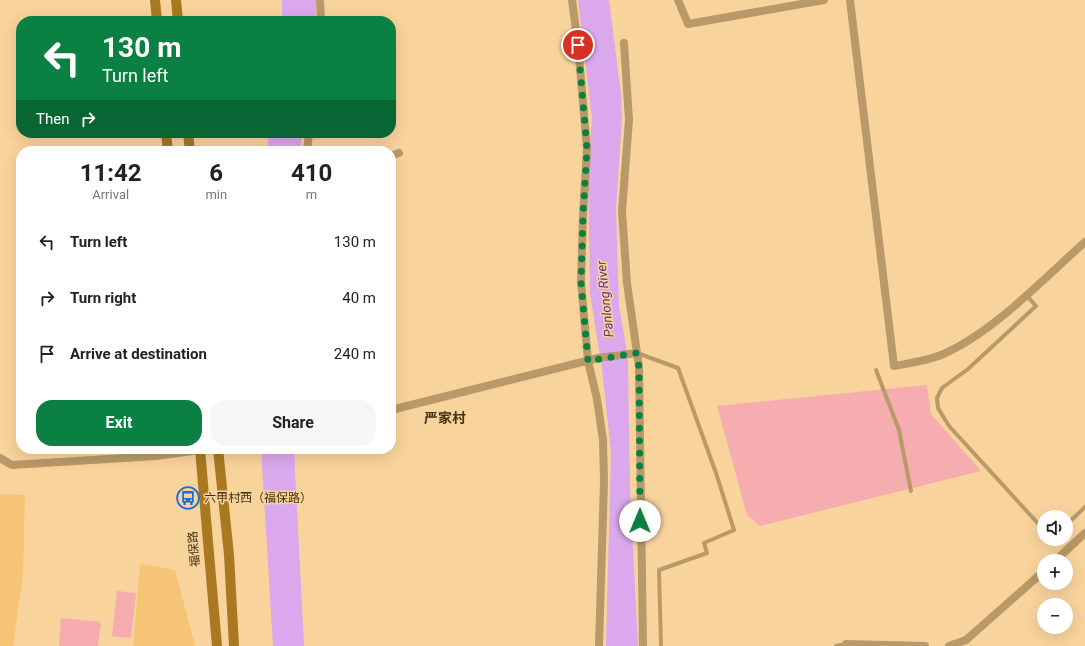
<!DOCTYPE html>
<html lang="en">
<head>
<meta charset="utf-8">
<style>
  :root { --surface:#fff; --page:#f6f6f6; --text:#222; --muted:#767676; --accent:#0b8043 }
  body { margin:0; font-family:Roboto,"Noto Sans SC",sans-serif; background:var(--page); color:var(--text); height:100vh; display:flex; flex-direction:column; font-size:15px; white-space:nowrap }
  * { box-sizing:border-box; margin:0 }
  p { font-size:13px; color:var(--muted) }
  .icon { flex:none; width:22px; height:22px; fill:none; stroke:currentColor; stroke-width:2; stroke-linecap:round; stroke-linejoin:round }
  .map { position:relative; flex:1; overflow:hidden }
  .side { position:absolute; left:16px; top:146px; width:380px; height:308px; display:flex; flex-direction:column; background:var(--surface); border-radius:16px; box-shadow:0 4px 16px #0002 }
  .side>* { flex:none }
  .guide { position:absolute; left:16px; top:16px; width:380px; height:122px; border-radius:16px; box-shadow:0 4px 16px #0002; background:#0b8043; color:#fff; overflow:hidden }
  .fabs { position:absolute; left:1037px; top:510px; display:grid; gap:8px }
  .fabs a { display:grid; place-items:center; width:36px; height:36px; border-radius:50%; background:var(--surface); box-shadow:0 4px 16px #0002; font-size:20px }
  .pin { position:absolute; display:grid; place-items:center; width:34px; height:34px; color:#fff; margin:-17px; border:2px solid #fff; border-radius:50%; box-shadow:0 1px 4px #0007 }
  .me { position:absolute; width:44px; margin:-22px; rotate:0deg; stroke-linejoin:round; filter:drop-shadow(0 0 3px #0008) }
  .turn { display:flex; align-items:center; gap:14px; height:84px; padding:0 20px; font-size:18px }
  .turn .icon { width:52px; height:52px; stroke-width:2.5 }
  .turn b { display:block; font-size:28px; line-height:34px }
  .then { display:flex; align-items:center; height:38px; padding:0 20px; background:#0003; gap:8px; font-size:15px }
  .eta { display:flex; justify-content:space-evenly; align-items:center; height:68px; text-align:center }
  .eta b { font-size:24px; font-weight:700; line-height:28px }
  .primary-button { display:flex; gap:8px; margin-top:auto; padding:8px 20px }
  .primary-button a { flex:1; height:46px; border-radius:16px; background:var(--accent); color:#fff; font-size:16px; font-weight:700; line-height:46px; text-align:center }
  .primary-button a+a { background:var(--page); color:var(--text) }
  ul { padding:0; list-style:none }
  li { display:flex; align-items:center; gap:12px; height:56px; padding:0 20px }
  li div { flex:1 }
  li b { display:block; font-size:15px }
  li em { font-style:normal }
  .map>svg:first-child { display:block }
  .built { fill:#f7c374 }
  .green { fill:#f5adaf }
  .water { fill:#dba8ed }
  .lines { fill:none; stroke-linecap:round; stroke-linejoin:round }
  .lane { stroke:#ba9968; stroke-width:4 }
  .street { stroke:#ba9968; stroke-width:8 }
  .secondary { stroke:#a97821; stroke-width:10 }
  .route { stroke:#0b8043; stroke-width:7; stroke-dasharray:0 12.6 }
  .labels { text-anchor:middle; dominant-baseline:central; stroke-width:3; stroke-linejoin:round; paint-order:stroke }
  .poi-label { font-size:12px; fill:#443214; stroke:#f9d39c; text-anchor:start }
  .street-label { font-size:12px; fill:#443214; stroke:#f9d39c }
  .water-label { font-size:13px; font-style:italic; fill:#662979; stroke:#f9d39c }
  .quarter-label { font-size:14px; font-weight:bold; fill:#443214; stroke:#f9d39c }
</style>
</head>
<body>
<div class="map">
<svg width="1085" height="646" viewBox="0 0 1085 646">
  <rect width="100%" height="100%" fill="#f9d39c"/>
  <!-- built -->
  <g class="built">
    <path d="M 0,494 L 25,495 L 23,574 L 13,646 L 0,646 Z"/>
    <path d="M 140,564 L 175,570 L 195,646 L 133,646 Z"/>
  </g>
  <!-- green -->
  <g class="green">
    <path d="M 927,385 L 931,414 L 981,471 L 760,526 L 747,515 L 717,406 Z"/>
    <path d="M 117,591 L 136,593 L 131,638 L 112,636 Z"/>
    <path d="M 61,618 L 101,622 L 98,646 L 59,646 Z"/>
  </g>
  <!-- water -->
  <g class="water">
    <rect x="282" y="0" width="34" height="21"/>
    <path d="M 578,0 L 609,0 L 621,94 L 622,119 L 616,209 L 619,306 L 626,346 L 628,363 L 630,488 L 638,646 L 606,646 L 611,451 L 602,369 L 590,293 L 588,177 L 592,118 Z"/>
    <path d="M 269,133 L 302,133 L 300,151 L 267,151 Z"/>
    <path d="M 261,449 L 294,449 L 304,646 L 273,646 Z"/>
  </g>
  <g class="lines">
    <!-- lane -->
    <g class="lane">
      <path d="M 1026,295 L 1036,306 L 968,369 L 942,388 L 937,398 L 938,408 L 949,426 L 1044,530"/>
      <path d="M 637,353 L 678,368 L 716,473 L 734,530 L 704,543 L 707,553 L 659,570 L 661,646"/>
      <path d="M 876,370 L 899,430 L 911,491"/>
      <path d="M 1066,525 L 1085,507"/>
      <path d="M 836,646 L 846,644"/>
    </g>
    <!-- street -->
    <g class="street">
      <path d="M 320,0 L 321,21"/>
      <path d="M 572,0 L 578,45 L 587,149 L 583,215 L 581,282 L 588,361 L 597,399 L 603,440 L 604,481 L 599,646"/>
      <path d="M 678,0 L 688,24 L 824,0"/>
      <path d="M 850,0 L 894,366 C 910,363 926,361 941,355 C 993,333 1043,279 1085,242"/>
      <path d="M 624,43 L 629,120 L 622,211 L 627,283 L 639,367 L 643,646"/>
      <path d="M 307,151 L 309,133"/>
      <path d="M 391,156 L 399,153"/>
      <path d="M 391,410 L 598,358 L 637,353"/>
      <path d="M 0,458 L 12,465 L 156,456 L 207,449"/>
      <path d="M 1055,561 L 1085,533"/>
      <path d="M 846,644 L 925,646"/>
      <path d="M 949,646 L 966,640 L 1044,571"/>
    </g>
    <!-- secondary -->
    <g class="secondary">
      <path d="M 155,0 L 157,21"/>
      <path d="M 176,0 L 178,21"/>
      <path d="M 166,133 L 168,151"/>
      <path d="M 188,133 L 190,151"/>
      <path d="M 200,449 L 217,646"/>
      <path d="M 218,449 L 229,555 L 234,646"/>
    </g>
  </g>
  <g class="lines">
    <!-- route -->
    <path class="route" d="M 578,45 L 587,149 L 583,215 L 581,282 L 588,361 L 636,353 L 639,367 L 640,521"/>
  </g>
  <!-- icons -->
  <defs>
    <g id="bus-ring" transform="scale(1.15)"><circle r="9.5" fill="#f9d39c" stroke="#176dd7" stroke-width="1.5"/><path d="M-5-6H5V4H4V6H2V4H-2V6H-4V4H-5ZM-3.5-4V0h7V-4ZM-3.5 1.2v1.5H-2V1.2ZM2 1.2v1.5H3.5V1.2Z" fill="#176dd7"/></g>
  </defs>
  <g fill-rule="evenodd">
    <use href="#bus-ring" x="188" y="498"/>
  </g>
  <g class="labels">
    <!-- poi labels -->
    <g class="poi-label">
      <text x="204" y="498">六甲村西（福保路）</text>
    </g>
    <!-- street labels -->
    <g class="street-label">
      <text transform="translate(194 549) rotate(-95)">福保路</text>
    </g>
    <!-- water labels -->
    <g class="water-label">
      <text transform="translate(605 299) rotate(-96)">Panlong River</text>
    </g>
    <!-- quarter labels -->
    <g class="quarter-label">
      <text x="445" y="418">严家村</text>
    </g>
  </g>
</svg>
<div class="fabs">
<a><svg class="icon" aria-label="sound" viewBox="0 0 24 24"><path d="M4 9h4l5-4v14l-5-4H4zM17 9q2 3 0 6"/></svg></a>
<a>+</a>
<a>−</a>
</div>
<div class="pin" style="left:578px;top:45px;background:#d93025"><svg class="icon" aria-label="arrive" viewBox="0 0 24 24"><path d="M6 21V4h12l-3 4 3 4H6"/></svg></div>
<svg class="me" style="left:640px;top:521px" viewBox="-20 -20 40 40"><circle r="19" fill="#fff"/><path d="M0-13L10 11 0 6-10 11z" fill="#0b8043"/></svg>
<div class="guide">
<div class="turn"><svg class="icon" aria-label="left" viewBox="0 0 24 24"><path d="M17 20v-9H6M10 6l-5 5 5 5"/></svg><div><b>130 m</b>Turn left</div></div>
<div class="then">Then<svg class="icon" aria-label="right" viewBox="0 0 24 24"><path d="M7 20v-9h11M14 6l5 5-5 5"/></svg></div>
</div>
<section class="side">
<div class="eta">
<div><b>11:42</b><p>Arrival</p></div>
<div><b>6</b><p>min</p></div>
<div><b>410</b><p>m</p></div>
</div>
<ul>
<li><svg class="icon" aria-label="left" viewBox="0 0 24 24"><path d="M17 20v-9H6M10 6l-5 5 5 5"/></svg><div><b>Turn left</b></div><em>130 m</em></li>
<li><svg class="icon" aria-label="right" viewBox="0 0 24 24"><path d="M7 20v-9h11M14 6l5 5-5 5"/></svg><div><b>Turn right</b></div><em>40 m</em></li>
<li><svg class="icon" aria-label="arrive" viewBox="0 0 24 24"><path d="M6 21V4h12l-3 4 3 4H6"/></svg><div><b>Arrive at destination</b></div><em>240 m</em></li>
</ul>
<div class="primary-button"><a>Exit</a><a>Share</a></div>
</section>
</div>
</body>
</html>
